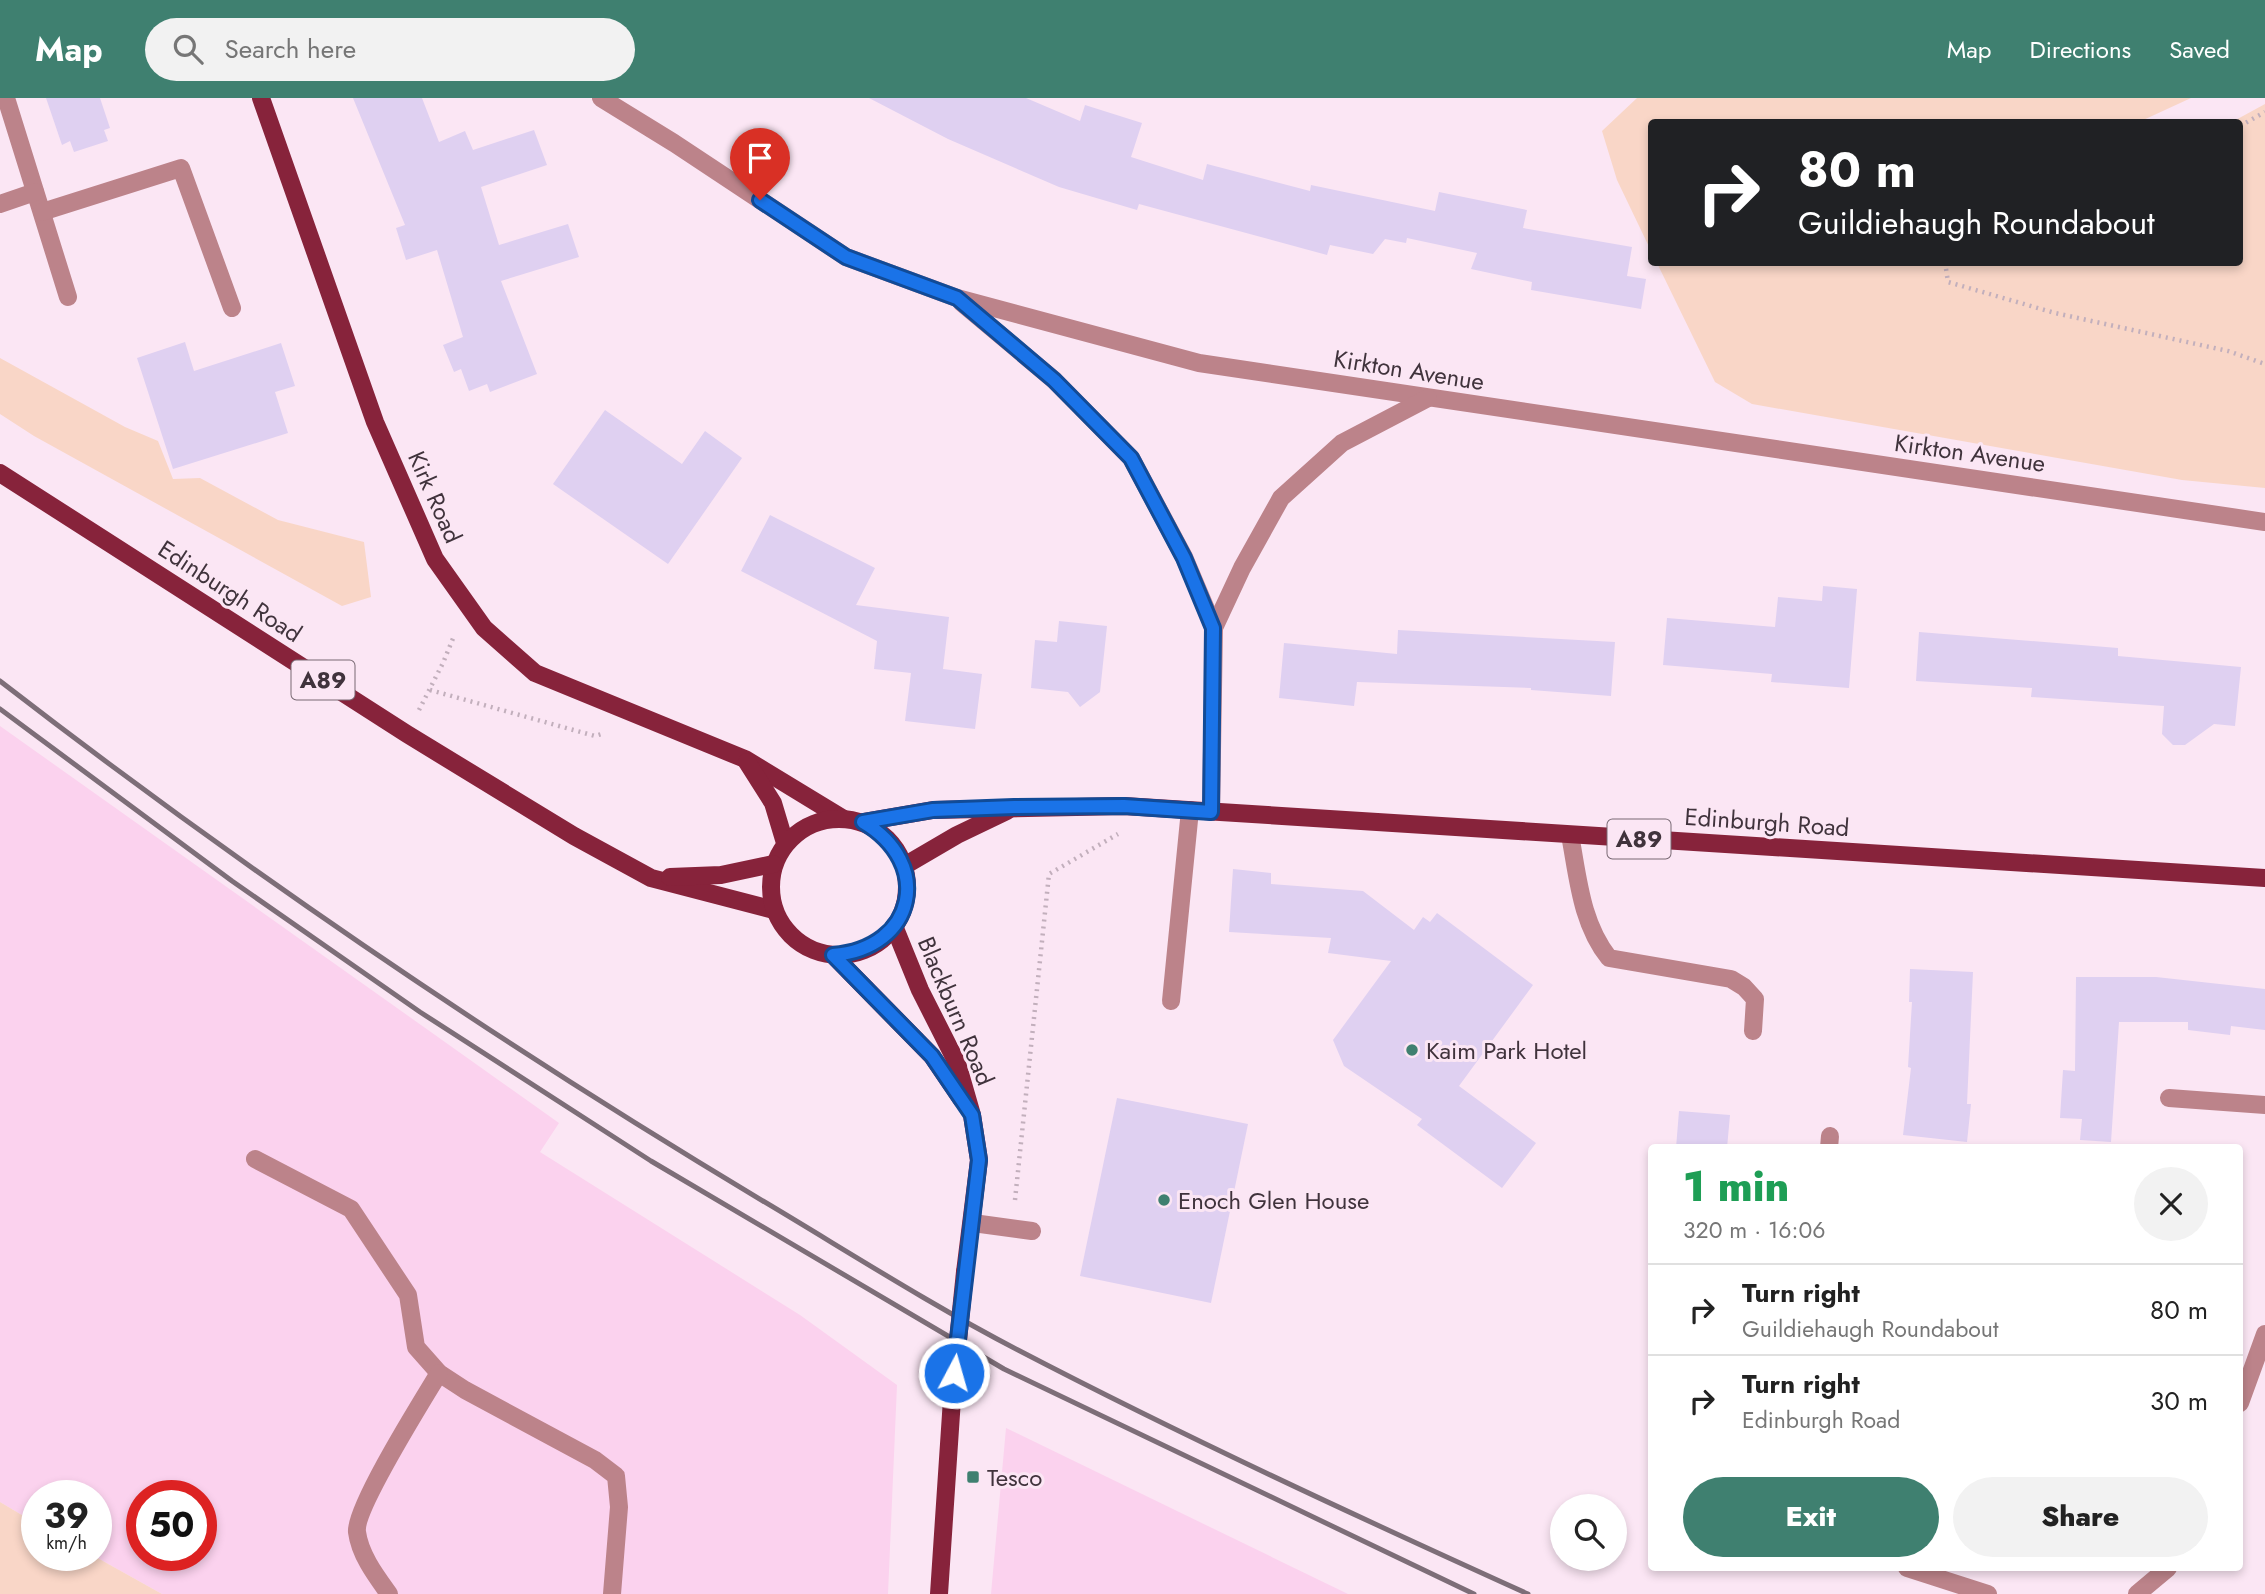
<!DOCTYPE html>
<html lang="en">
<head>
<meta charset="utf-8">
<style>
  :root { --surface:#fff; --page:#f2f2f2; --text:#222; --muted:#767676; --line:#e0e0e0; --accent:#3f8070 }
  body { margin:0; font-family:Jost,sans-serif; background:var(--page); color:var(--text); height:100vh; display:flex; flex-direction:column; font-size:26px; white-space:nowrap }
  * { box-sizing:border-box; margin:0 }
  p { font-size:23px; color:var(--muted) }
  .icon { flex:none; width:38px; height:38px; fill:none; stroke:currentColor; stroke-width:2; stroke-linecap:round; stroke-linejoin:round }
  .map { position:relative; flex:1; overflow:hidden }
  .sheet { position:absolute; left:1648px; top:1046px; width:595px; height:427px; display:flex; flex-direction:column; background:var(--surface); border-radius:7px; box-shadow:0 4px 10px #0003 }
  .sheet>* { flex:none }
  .hud { position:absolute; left:1648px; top:21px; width:595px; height:147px; border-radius:7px; box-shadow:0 4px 10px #0003; background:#202124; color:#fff; overflow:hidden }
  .controls { position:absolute; left:1550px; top:1396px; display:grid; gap:14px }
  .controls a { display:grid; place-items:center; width:77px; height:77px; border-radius:50%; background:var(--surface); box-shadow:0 4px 10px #0003; font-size:35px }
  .speed { position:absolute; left:21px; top:1382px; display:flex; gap:14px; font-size:35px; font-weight:700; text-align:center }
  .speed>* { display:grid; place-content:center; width:91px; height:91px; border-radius:50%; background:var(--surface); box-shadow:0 4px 10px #0003; line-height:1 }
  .speed small { font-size:18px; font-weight:400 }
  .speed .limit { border:10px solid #d22; background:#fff; color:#111 }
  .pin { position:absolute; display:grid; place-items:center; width:60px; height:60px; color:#fff; margin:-72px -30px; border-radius:50% 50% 50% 0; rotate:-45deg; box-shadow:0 0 7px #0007 }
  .pin .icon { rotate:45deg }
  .me { position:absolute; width:77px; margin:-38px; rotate:6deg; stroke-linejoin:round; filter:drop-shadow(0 0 5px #0008) }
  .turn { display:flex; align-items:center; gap:24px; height:147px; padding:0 35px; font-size:32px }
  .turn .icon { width:91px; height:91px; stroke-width:2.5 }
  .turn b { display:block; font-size:49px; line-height:60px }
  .round { display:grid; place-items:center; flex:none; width:74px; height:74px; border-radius:37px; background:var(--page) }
  .headline { display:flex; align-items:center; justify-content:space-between; height:119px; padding:0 35px }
  h1 { font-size:42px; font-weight:800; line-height:52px; color:#1e9e55 }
  .button { display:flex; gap:14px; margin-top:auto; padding:14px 35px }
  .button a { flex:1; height:80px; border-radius:42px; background:var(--accent); color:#fff; font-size:28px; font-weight:800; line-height:80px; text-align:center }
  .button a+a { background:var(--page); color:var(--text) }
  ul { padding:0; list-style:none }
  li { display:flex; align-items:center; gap:21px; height:91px; padding:0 35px; border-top:2px solid var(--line) }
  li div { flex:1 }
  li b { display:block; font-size:26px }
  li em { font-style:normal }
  header { display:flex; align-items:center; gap:42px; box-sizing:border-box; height:98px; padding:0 35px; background:var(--accent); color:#fff }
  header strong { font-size:33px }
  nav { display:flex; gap:38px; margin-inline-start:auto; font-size:24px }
  .search { width:490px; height:63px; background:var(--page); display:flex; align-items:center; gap:18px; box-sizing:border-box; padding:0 24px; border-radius:38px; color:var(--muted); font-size:26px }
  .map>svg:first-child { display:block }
  .built { fill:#fbd2ee; fill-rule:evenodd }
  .green { fill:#f9d6c7 }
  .building { fill:#dfd0f1 }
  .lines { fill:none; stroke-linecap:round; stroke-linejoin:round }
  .path { stroke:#c2afbc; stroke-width:4.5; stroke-dasharray:2 5; stroke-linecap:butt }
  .minor { stroke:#bc838a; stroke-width:18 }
  .major { stroke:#87233b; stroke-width:18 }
  .rail { stroke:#7d6e78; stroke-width:5 }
  .major-bridge { stroke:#87233b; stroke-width:18 }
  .route-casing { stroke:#114b97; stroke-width:18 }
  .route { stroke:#1a73e8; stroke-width:12 }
  .poi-dot { fill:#3f8070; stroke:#fbe6f4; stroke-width:2.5 }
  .labels { text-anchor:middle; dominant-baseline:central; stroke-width:6; stroke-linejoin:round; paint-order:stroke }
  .shield { fill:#fbe6f4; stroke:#786973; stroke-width:2 }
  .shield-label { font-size:23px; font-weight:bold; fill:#40333c }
  .street-label { font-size:24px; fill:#40333c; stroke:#fbe6f4 }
  .poi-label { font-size:24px; fill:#40333c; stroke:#fbe6f4; text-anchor:start }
</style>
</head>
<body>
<header>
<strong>Map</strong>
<div class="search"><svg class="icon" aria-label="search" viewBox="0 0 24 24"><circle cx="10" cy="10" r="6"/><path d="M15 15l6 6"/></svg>Search here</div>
<nav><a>Map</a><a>Directions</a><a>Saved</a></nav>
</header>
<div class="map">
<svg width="2265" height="1496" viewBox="0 0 2265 1496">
  <rect width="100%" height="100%" fill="#fbe6f4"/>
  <!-- built -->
  <g class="built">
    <path d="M 0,628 L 559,1025 L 540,1054 L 800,1217 L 897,1287 L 888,1496 L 162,1496 L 94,1458 L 96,1458 L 96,1398 L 37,1398 L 37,1426 L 0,1404 ZM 142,1398 L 201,1398 L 201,1458 L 142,1458 Z"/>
    <path d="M 1006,1330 L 1348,1496 L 991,1496 Z"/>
  </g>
  <!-- green -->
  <g class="green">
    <path d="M 1637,0 L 2191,0 L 2139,24 L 1652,24 L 1652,155 L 1617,82 L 1602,33 Z"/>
    <path d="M 2265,6 L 2265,390 L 2182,382 L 1752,306 L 1715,284 L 1657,165 L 2240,164 L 2240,24 L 2232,24 Z"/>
    <path d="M 0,260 L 125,329 L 158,343 L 173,381 L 200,380 L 278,422 L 364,444 L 371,499 L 342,508 L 34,338 L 0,316 Z"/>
    <path d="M 0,1404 L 37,1426 L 37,1458 L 94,1458 L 162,1496 L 0,1496 Z"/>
  </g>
  <!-- building -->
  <g class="building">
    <path d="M 46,0 L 100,0 L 110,30 L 104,32 L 108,43 L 74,54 L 70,43 L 62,47 Z"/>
    <path d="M 353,0 L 422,0 L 439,44 L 465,33 L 473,52 L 534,32 L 547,67 L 481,89 L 499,147 L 568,126 L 579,159 L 501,183 L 537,276 L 490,294 L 487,286 L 469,293 L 461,271 L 454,274 L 443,247 L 463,239 L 437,152 L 406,162 L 396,130 L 405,127 Z"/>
    <path d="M 869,0 L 1026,0 L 1080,23 L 1085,7 L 1142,25 L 1131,59 L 1203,82 L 1207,66 L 1310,93 L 1311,87 L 1435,113 L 1439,94 L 1527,112 L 1523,130 L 1632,149 L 1627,178 L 1646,181 L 1641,211 L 1531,192 L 1532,184 L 1471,171 L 1477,155 L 1407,140 L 1406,145 L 1385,141 L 1373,156 L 1330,147 L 1327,157 L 1139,106 L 1137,112 L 1059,89 L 948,41 Z"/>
    <path d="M 185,244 L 194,273 L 281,245 L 295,288 L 275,294 L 288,335 L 173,371 L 137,260 Z"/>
    <path d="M 605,312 L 682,366 L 705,333 L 742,360 L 668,466 L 553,386 Z"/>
    <path d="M 770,417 L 875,470 L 856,507 L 949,519 L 943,571 L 982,576 L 975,631 L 905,623 L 911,575 L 874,571 L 877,543 L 741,473 Z"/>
    <path d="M 1823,488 L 1857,491 L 1849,590 L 1771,584 L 1772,576 L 1663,567 L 1667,520 L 1775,529 L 1778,499 L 1822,503 Z"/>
    <path d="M 1059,523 L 1107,528 L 1100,594 L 1080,609 L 1068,594 L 1031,590 L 1035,542 L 1057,544 Z"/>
    <path d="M 1398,532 L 1615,544 L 1611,598 L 1531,592 L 1531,590 L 1357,584 L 1354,608 L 1279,600 L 1284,545 L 1397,556 Z"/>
    <path d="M 1919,534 L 2118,550 L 2118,558 L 2241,569 L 2235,628 L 2214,626 L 2185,647 L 2173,647 L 2162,636 L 2164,608 L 2031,599 L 2032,590 L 1916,583 Z"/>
    <path d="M 1233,771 L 1271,775 L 1271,786 L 1363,793 L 1414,832 L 1423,819 L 1430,824 L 1437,815 L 1533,887 L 1459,988 L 1536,1045 L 1502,1090 L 1417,1027 L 1422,1021 L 1344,968 L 1333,942 L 1391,863 L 1328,855 L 1331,840 L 1229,834 Z"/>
    <path d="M 1910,871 L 1973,874 L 1967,1006 L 1971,1006 L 1967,1044 L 1903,1037 L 1911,970 L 1908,969 L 1912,904 L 1909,904 Z"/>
    <path d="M 2076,879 L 2156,879 L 2265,891 L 2265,932 L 2231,928 L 2230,937 L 2188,932 L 2188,924 L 2119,924 L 2111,1044 L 2080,1042 L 2082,1021 L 2060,1020 L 2063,972 L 2075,973 Z"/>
    <path d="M 1117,1000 L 1248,1026 L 1211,1205 L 1080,1178 Z"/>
    <path d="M 1679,1013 L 1730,1017 L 1727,1050 L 1676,1050 Z"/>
  </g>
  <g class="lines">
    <!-- path -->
    <g class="path">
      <path d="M 2240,28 L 2265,14"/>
      <path d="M 1945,164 L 1948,184 L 2055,215 L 2228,253 L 2265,266"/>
      <path d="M 430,592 L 595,638 L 605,635"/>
      <path d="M 419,612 L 443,565 L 454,538"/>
      <path d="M 1015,1102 L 1049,776 L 1118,736"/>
    </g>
    <!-- minor -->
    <g class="minor">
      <path d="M 6,0 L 68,199"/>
      <path d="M 601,0 L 674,45 L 846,159 L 957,200 L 1199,265 L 2265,424"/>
      <path d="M 0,106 L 35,94"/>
      <path d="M 42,114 L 181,70 L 232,210"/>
      <path d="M 961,204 L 1054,282 L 1131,360 L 1184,459 L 1214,530"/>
      <path d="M 1211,714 L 1214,530 L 1242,470 L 1281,400 L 1342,345 L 1428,300"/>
      <path d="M 1570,737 C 1578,779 1581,825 1609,860 L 1731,881 L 1744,889 L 1755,901 L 1753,933"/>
      <path d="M 1171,903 L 1190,712"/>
      <path d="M 2169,1000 L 2265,1007"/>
      <path d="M 1829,1050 L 1830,1038"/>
      <path d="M 255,1061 L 351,1111 L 408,1197 L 416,1249 L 439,1275 L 465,1292 L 595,1362 L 616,1378 L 619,1409 L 612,1496"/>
      <path d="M 973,1125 L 1032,1133"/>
      <path d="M 2240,1305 L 2265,1236"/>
      <path d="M 1907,1470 L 1988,1496"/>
      <path d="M 389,1496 C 376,1478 360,1457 357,1434 C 354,1411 424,1300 439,1275"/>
      <path d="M 2137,1496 L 2168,1470"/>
    </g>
    <!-- major -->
    <g class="major">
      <path d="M 261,0 L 375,324 L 435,461 L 484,530 L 535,575 L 745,661 L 842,720"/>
      <path d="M 0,375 L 407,636 L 574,738 L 651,780 L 774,812"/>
      <path d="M 747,664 L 773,705 L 785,745"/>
      <circle cx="839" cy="789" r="68"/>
      <path d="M 863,724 L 933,712 L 1124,708 L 2265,780"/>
      <path d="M 904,768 L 957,737 L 1007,713"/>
      <path d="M 670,779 L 721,777 L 773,766"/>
      <path d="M 894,828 L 920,892 L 957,965 L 972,1017 L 979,1062 L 965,1174"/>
      <path d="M 833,857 L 932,958 L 962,1002"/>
      <path d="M 939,1496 L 952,1301"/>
    </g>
    <!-- rail -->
    <g class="rail">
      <path d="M 0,583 C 243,771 499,945 763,1103 C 847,1153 931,1207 1018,1252 C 1185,1339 1356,1418 1528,1496"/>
      <path d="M 0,611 L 232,783 L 420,914 L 651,1063 L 1004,1271 L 1474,1496"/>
    </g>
    <!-- major-bridge -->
    <path class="major-bridge" d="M 952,1301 L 965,1174"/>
  </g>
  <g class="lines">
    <!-- route casing -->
    <g class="route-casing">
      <path id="route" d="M 760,102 L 846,159 L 957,200 L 1054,282 L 1131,360 L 1184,460 L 1213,530 L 1211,714 L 1124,708 L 1014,709 L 933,712 L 863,724 C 934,766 916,850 833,857 L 932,958 L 972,1017 L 979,1062 L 954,1275"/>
    </g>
    <!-- route -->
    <use href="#route" class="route"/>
  </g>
  <!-- markers -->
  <g class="poi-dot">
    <circle cx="1412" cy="952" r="7"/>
    <circle cx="1164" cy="1102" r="7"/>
    <rect x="966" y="1372" width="14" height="14" rx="3.5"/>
  </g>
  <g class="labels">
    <!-- shield labels -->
    <g class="shield">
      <rect x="291.5" y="562.5" width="63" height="39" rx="5"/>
      <rect x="1607.5" y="721.5" width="63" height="39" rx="5"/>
    </g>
    <g class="shield-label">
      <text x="323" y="582">A89</text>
      <text x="1639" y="741">A89</text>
    </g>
    <!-- street labels -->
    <g class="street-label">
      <text transform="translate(1409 272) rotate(9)">Kirkton Avenue</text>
      <text transform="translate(1970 355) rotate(8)">Kirkton Avenue</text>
      <text transform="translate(435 399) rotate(66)">Kirk Road</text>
      <text transform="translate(230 493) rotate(33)">Edinburgh Road</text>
      <text transform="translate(1767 724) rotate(4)">Edinburgh Road</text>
      <text transform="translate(956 913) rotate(67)">Blackburn Road</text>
    </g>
    <!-- poi labels -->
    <g class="poi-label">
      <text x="1426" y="952">Kaim Park Hotel</text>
      <text x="1178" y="1102">Enoch Glen House</text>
      <text x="987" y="1379">Tesco</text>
    </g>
  </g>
</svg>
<div class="controls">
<a><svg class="icon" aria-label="search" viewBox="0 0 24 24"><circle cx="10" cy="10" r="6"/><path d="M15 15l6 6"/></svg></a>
</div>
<div class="speed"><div>39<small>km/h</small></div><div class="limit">50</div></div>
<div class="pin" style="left:760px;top:102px;background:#d93025"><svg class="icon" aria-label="arrive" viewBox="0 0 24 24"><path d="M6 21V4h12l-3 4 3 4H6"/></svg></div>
<svg class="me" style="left:954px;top:1275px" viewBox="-20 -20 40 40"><circle r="17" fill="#1a73e8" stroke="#fff" stroke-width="3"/><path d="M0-11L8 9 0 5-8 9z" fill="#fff"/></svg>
<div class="hud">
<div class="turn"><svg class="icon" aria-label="right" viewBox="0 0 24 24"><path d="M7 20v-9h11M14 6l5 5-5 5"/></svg><div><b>80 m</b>Guildiehaugh Roundabout</div></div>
</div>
<section class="sheet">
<div class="headline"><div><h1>1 min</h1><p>320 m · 16:06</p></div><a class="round"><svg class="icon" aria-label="close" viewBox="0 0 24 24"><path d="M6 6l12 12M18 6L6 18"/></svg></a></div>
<ul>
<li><svg class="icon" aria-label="right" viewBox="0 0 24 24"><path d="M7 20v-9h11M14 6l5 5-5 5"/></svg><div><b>Turn right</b><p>Guildiehaugh Roundabout</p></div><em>80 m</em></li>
<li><svg class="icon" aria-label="right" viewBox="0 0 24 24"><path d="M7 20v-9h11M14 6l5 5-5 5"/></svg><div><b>Turn right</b><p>Edinburgh Road</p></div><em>30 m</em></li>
</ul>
<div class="button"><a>Exit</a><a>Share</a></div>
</section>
</div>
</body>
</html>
